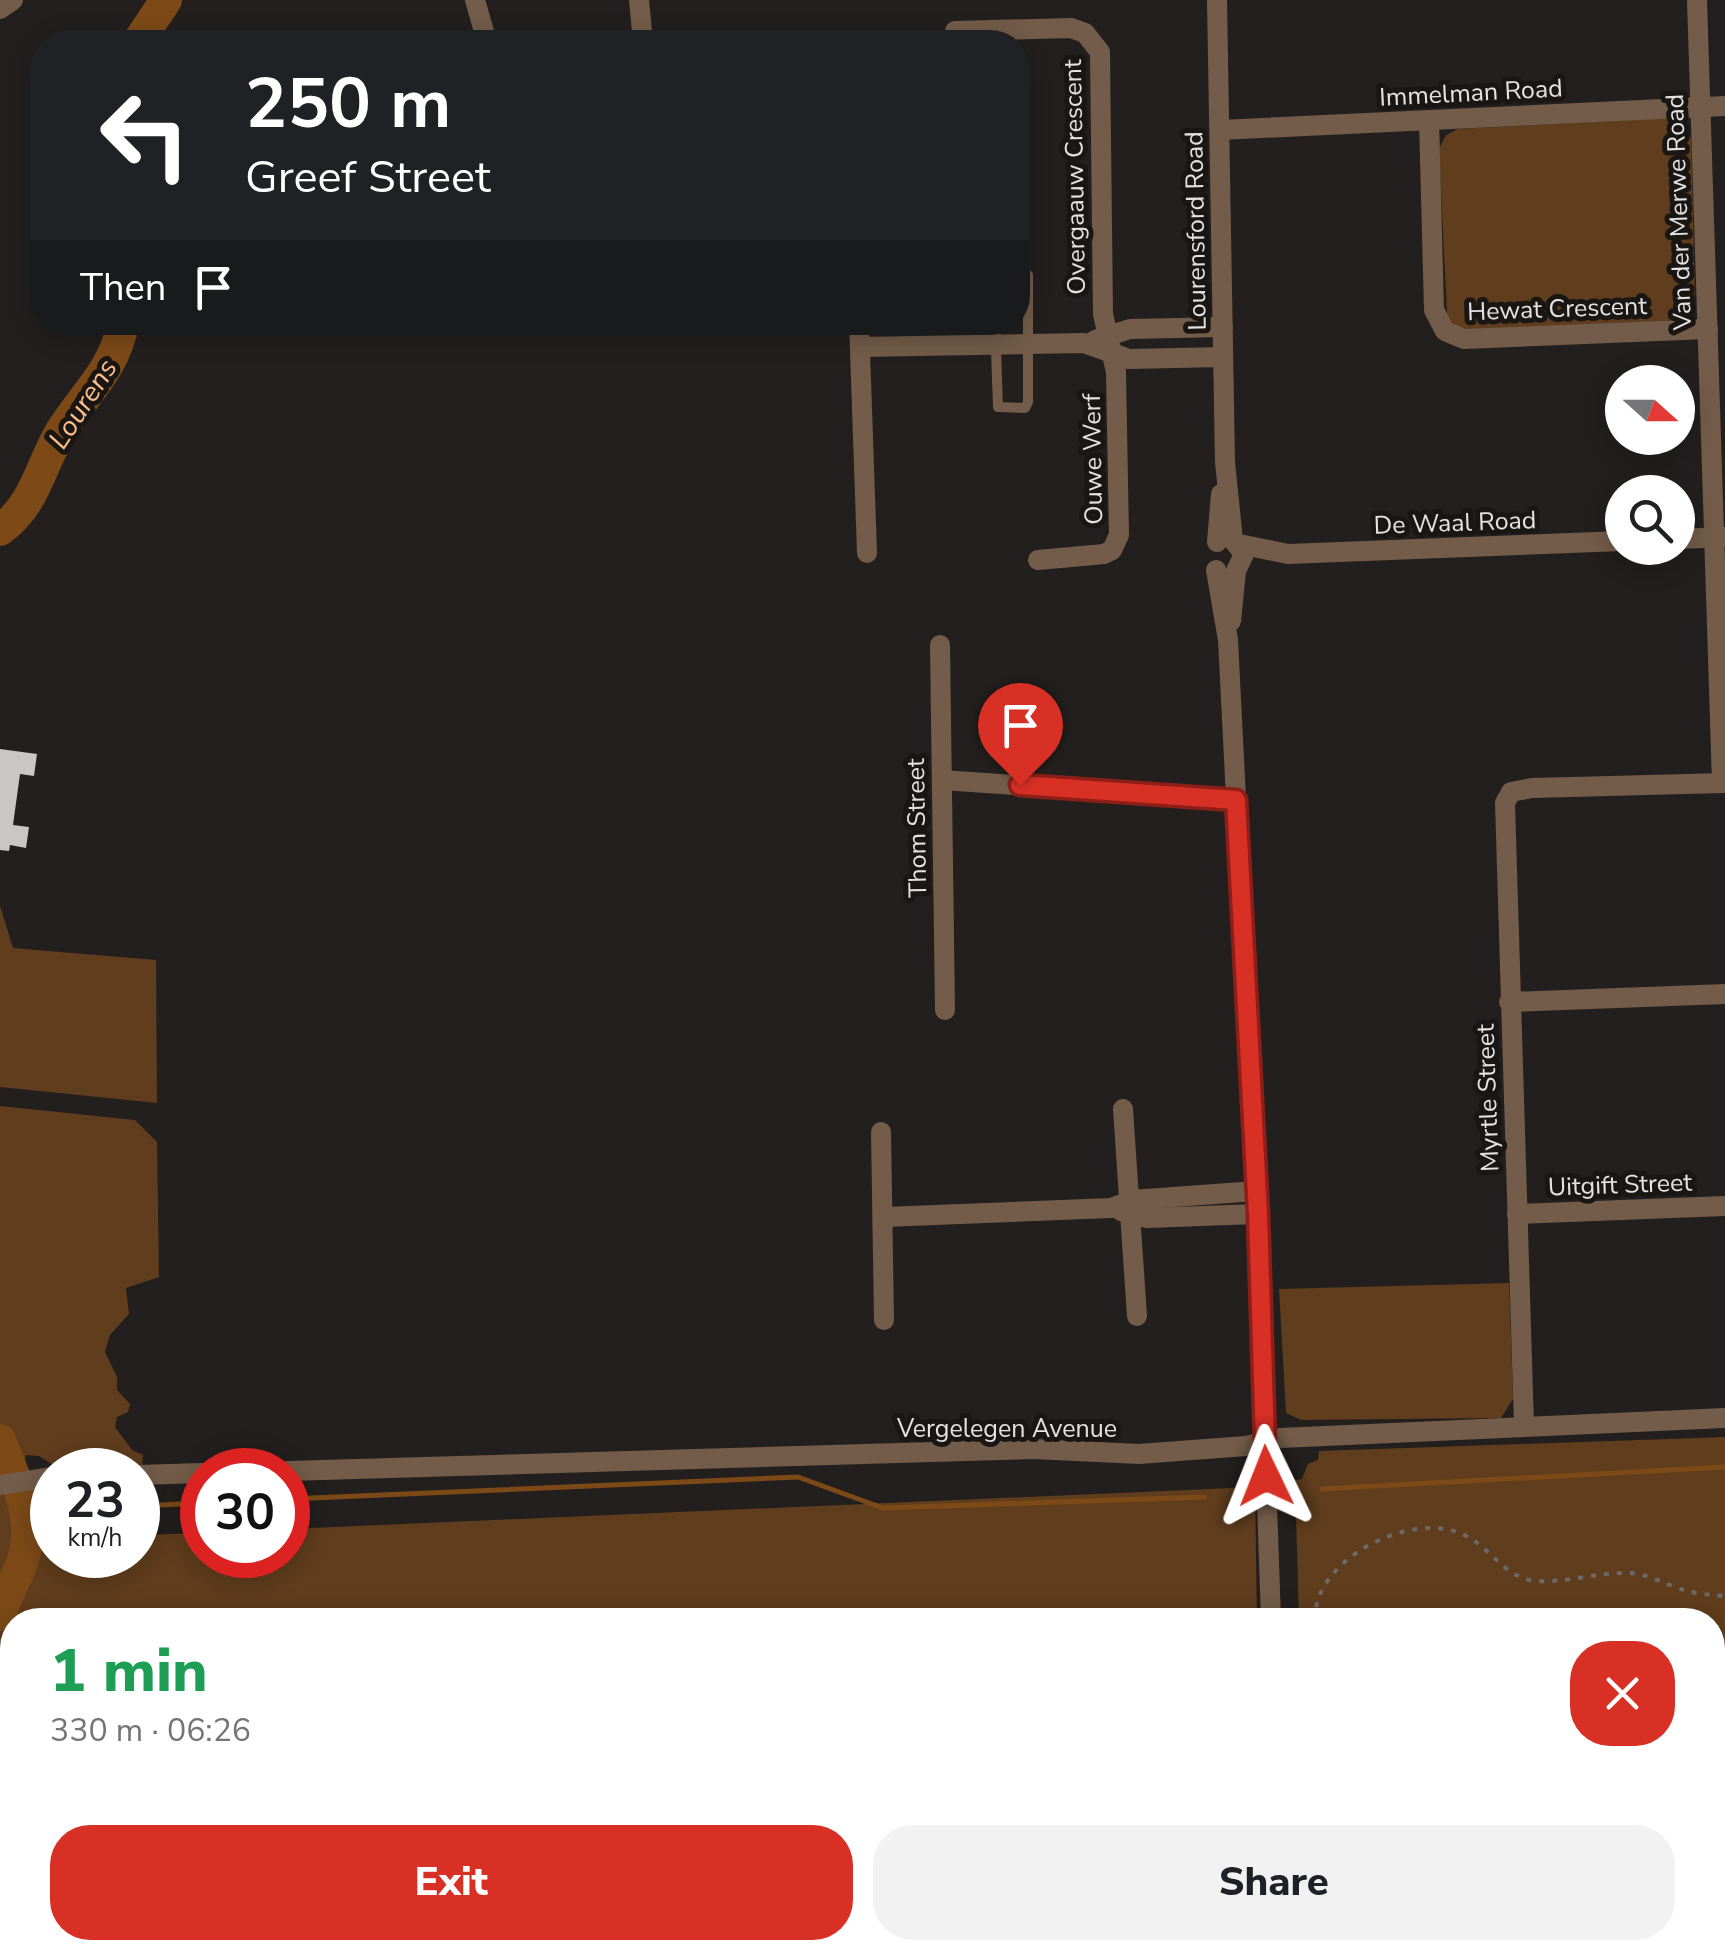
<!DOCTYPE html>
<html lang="en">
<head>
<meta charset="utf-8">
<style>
  :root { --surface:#fff; --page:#f2f2f2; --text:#202124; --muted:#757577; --accent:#d93025 }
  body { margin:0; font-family:"Nunito Sans",sans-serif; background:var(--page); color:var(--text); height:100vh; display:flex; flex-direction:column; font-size:38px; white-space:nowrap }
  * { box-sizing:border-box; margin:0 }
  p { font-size:32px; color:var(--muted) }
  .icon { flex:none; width:55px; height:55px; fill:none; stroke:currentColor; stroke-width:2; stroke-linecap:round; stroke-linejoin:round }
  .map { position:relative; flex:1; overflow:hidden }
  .panel { position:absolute; left:0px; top:1608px; width:1725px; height:352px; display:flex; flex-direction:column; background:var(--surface); border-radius:40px 40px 0 0; box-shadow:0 5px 25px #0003 }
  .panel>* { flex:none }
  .hud { position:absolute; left:30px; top:30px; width:1000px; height:305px; border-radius:40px; box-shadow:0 5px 25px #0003; background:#202124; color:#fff; overflow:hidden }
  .needle { width:65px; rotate:111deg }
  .tools { position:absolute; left:1605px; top:365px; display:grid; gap:20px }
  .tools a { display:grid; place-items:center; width:90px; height:90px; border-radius:50%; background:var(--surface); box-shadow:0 5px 25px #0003; font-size:50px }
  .speed { position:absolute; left:30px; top:1448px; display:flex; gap:20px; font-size:50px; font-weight:700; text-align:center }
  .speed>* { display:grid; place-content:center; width:130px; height:130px; border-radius:50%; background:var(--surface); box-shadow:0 5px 25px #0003; line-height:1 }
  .speed small { font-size:25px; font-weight:400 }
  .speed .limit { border:15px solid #d22; background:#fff; color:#111 }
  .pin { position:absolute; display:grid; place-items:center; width:85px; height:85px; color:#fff; margin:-102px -42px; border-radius:50% 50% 50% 0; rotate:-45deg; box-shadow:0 0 10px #0007 }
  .pin .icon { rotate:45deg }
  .me { position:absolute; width:110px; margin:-55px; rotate:358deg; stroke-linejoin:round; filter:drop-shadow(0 0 8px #0008) }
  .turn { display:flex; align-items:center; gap:35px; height:210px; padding:0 50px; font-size:45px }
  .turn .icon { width:130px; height:130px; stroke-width:2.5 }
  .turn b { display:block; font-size:70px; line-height:85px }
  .then { display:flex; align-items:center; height:95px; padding:0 50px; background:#0003; gap:20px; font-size:38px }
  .round { display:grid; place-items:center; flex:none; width:105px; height:105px; border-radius:40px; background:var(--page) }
  .overview { display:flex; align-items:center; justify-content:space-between; height:170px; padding:0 50px }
  h1 { font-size:60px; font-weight:800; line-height:75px; color:#1e9e55 }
  .button { display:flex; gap:20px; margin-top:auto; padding:20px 50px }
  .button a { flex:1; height:115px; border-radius:40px; background:var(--accent); color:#fff; font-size:40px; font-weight:800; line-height:115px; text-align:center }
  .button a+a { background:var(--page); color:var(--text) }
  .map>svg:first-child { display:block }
  .green { fill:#603d1d }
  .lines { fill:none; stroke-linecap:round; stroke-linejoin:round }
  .stream { stroke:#7d4a17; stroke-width:5 }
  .river { stroke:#7d4a17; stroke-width:32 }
  .building { fill:#c9c6c4 }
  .path { stroke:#6c6968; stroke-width:4; stroke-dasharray:5 8; stroke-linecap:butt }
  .lane { stroke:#735c49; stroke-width:10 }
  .street { stroke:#735c49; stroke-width:20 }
  .route-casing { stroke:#8d1f18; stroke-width:25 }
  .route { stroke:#d93025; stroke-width:18 }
  .labels { text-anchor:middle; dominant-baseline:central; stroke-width:10; stroke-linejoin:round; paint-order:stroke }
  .street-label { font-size:25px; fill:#e5e3e2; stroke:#191614 }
  .water-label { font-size:28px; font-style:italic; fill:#fcbe8a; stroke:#191614 }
</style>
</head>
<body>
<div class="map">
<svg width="1725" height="1959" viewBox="0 0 1725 1959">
  <rect width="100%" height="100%" fill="#221f1e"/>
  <!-- green -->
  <g class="green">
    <path d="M 1671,118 L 1685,126 L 1691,139 L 1695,298 L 1691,312 L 1680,320 L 1470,330 L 1454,325 L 1447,314 L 1439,149 L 1446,135 L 1458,129 Z"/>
    <path d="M 0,906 L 13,948 L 156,960 L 157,1103 L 0,1087 Z"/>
    <path d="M 0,1106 L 135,1120 L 157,1142 L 159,1277 L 126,1288 L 129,1314 L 110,1335 L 105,1352 L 117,1377 L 117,1390 L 130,1404 L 128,1412 L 117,1417 L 115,1427 L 132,1450 L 143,1455 L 142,1468 L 61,1470 L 39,1456 L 26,1455 L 22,1470 L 13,1464 L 0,1424 Z"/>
    <path d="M 1509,1283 L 1513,1399 L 1501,1418 L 1301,1420 L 1286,1413 L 1279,1289 Z"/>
    <path d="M 1725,1437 L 1725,1959 L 1310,1959 L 1309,1948 L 1712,1948 L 1712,1620 L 1299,1620 L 1295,1480 L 1302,1479 L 1308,1464 L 1318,1460 L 1319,1451 Z"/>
    <path d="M 52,1487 L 52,1555 L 138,1555 L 138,1535 L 202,1533 L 202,1555 L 288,1555 L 288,1529 L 1255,1487 L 1257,1620 L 12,1620 L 12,1948 L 1262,1948 L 1262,1959 L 0,1959 L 0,1495 Z"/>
  </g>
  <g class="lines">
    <!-- stream -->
    <g class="stream">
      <path d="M 1322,1489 L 1725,1467"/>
      <path d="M 288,1499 L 798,1477 L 883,1508 L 1204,1497"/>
      <path d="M 138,1506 L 202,1503"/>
      <path d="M 26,1511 L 52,1510"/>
    </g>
    <!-- river -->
    <g class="river">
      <path d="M 138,42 L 166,0"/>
      <path d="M 0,530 C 36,504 40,466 61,431 C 85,393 116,368 123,322"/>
      <path d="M 0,1440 C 14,1478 35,1513 24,1556 C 19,1576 6,1594 0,1615"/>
      <path d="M 0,1682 L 12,1702"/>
      <path d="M 151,1948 L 153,1959"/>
    </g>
  </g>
  <!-- building -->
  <path class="building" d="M 0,749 L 37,754 L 34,776 L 20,774 L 13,825 L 29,827 L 26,848 L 10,845 L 9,851 L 0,850 Z"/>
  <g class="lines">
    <!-- path -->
    <g class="path">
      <path d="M 1315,1620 C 1313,1560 1408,1512 1460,1533 C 1489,1544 1503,1578 1536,1581 C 1566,1583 1598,1572 1628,1573 C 1648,1573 1668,1586 1687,1591 C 1699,1594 1712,1595 1725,1596"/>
      <path d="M 1326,1948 L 1327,1959"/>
    </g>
    <!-- lane -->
    <path class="lane" d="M 995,322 L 998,407 L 1025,408 L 1028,402 L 1028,275 L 1018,269"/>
    <!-- street -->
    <g class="street">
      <path d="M 475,0 L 487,42"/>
      <path d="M 639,0 L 643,42"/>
      <path d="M 1217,0 L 1225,462 L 1233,540"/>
      <path d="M 1697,0 L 1722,783"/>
      <path d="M 0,9 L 13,0"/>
      <path d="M 955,31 L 1071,28 L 1085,33 L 1100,52 L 1103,314 L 1116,372 L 1119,535 L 1112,550 L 1104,554 L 1038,560"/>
      <path d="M 1429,120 L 1434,310 L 1445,331 L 1464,339 L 1708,329"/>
      <path d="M 1220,130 L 1725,106"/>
      <path d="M 859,322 L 867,553"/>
      <path d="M 1095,340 L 1130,329 L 1223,327"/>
      <path d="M 860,347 L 1084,343 L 1129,359 L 1223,357"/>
      <path d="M 1678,539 L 1725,537"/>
      <path d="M 1217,542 L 1221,494"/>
      <path d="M 1239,544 L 1288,554 L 1622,541"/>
      <path d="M 1216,570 L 1228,640 L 1257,1214 L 1271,1620"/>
      <path d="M 1231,621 L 1236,571 L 1244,554 L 1233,540"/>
      <path d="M 940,645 L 945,1010"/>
      <path d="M 942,780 L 1235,800"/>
      <path d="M 1509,1002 L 1725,994"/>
      <path d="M 1123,1109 L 1137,1316"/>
      <path d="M 881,1132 L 884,1320"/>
      <path d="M 1121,1211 L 1147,1218 L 1257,1214"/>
      <path d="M 1517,1214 L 1725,1206"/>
      <path d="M 884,1217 L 1111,1208 L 1132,1200 L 1256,1191"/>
      <path d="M 1524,1426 L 1505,803 L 1511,792 L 1532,788 L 1725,783"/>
      <path d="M 288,1471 L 1034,1449 L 1139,1454 L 1246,1446 L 1280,1438 L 1725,1418"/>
      <path d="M 138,1475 L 202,1473"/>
      <path d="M 0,1485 L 52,1477"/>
      <path d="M 1712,1800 L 1725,1795"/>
      <path d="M 1282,1948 L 1283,1959"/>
      <path d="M 1656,1948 L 1657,1959"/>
    </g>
  </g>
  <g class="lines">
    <!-- route casing -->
    <g class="route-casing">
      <path id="route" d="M 1020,785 L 1236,800 L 1258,1214 L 1266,1476"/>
    </g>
    <!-- route -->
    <use href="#route" class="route"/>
  </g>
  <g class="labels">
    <!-- street labels -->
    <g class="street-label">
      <text transform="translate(1471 93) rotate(-3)">Immelman Road</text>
      <text transform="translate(1075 177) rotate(-91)">Overgaauw Crescent</text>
      <text transform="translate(1679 212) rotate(-92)">Van der Merwe Road</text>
      <text transform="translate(1196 231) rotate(-91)">Lourensford Road</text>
      <text transform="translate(1557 309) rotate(-2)">Hewat Crescent</text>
      <text transform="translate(1093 459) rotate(-91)">Ouwe Werf</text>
      <text transform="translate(1455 523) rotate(-2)">De Waal Road</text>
      <text transform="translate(917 828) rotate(-91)">Thom Street</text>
      <text transform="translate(1488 1098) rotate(-92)">Myrtle Street</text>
      <text transform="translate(1620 1185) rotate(-2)">Uitgift Street</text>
      <text x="1007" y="1429">Vergelegen Avenue</text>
    </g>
    <!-- water labels -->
    <g class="water-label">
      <text transform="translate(83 404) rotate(-57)">Lourens</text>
    </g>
  </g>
</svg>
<div class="tools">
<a><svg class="needle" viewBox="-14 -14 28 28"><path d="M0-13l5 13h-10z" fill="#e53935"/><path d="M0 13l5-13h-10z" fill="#757577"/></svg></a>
<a><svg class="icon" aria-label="search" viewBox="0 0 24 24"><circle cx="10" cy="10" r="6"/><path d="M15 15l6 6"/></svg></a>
</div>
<div class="speed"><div>23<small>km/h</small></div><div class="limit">30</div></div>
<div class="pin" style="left:1020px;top:785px;background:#d93025"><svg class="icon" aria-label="arrive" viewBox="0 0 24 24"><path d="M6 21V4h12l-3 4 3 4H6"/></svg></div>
<svg class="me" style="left:1266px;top:1476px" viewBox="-20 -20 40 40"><path d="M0-17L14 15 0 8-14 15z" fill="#d93025" stroke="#fff" stroke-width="4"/></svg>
<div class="hud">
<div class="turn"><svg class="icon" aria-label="left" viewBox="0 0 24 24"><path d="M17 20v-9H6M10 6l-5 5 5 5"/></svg><div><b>250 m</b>Greef Street</div></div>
<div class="then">Then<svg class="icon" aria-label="arrive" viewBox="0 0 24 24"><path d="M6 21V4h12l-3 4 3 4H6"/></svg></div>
</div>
<section class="panel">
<div class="overview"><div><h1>1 min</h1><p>330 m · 06:26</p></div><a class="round" style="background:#d93025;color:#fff"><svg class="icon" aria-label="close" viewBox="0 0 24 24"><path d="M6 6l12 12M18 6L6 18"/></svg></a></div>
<div class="button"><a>Exit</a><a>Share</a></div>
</section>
</div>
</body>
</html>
